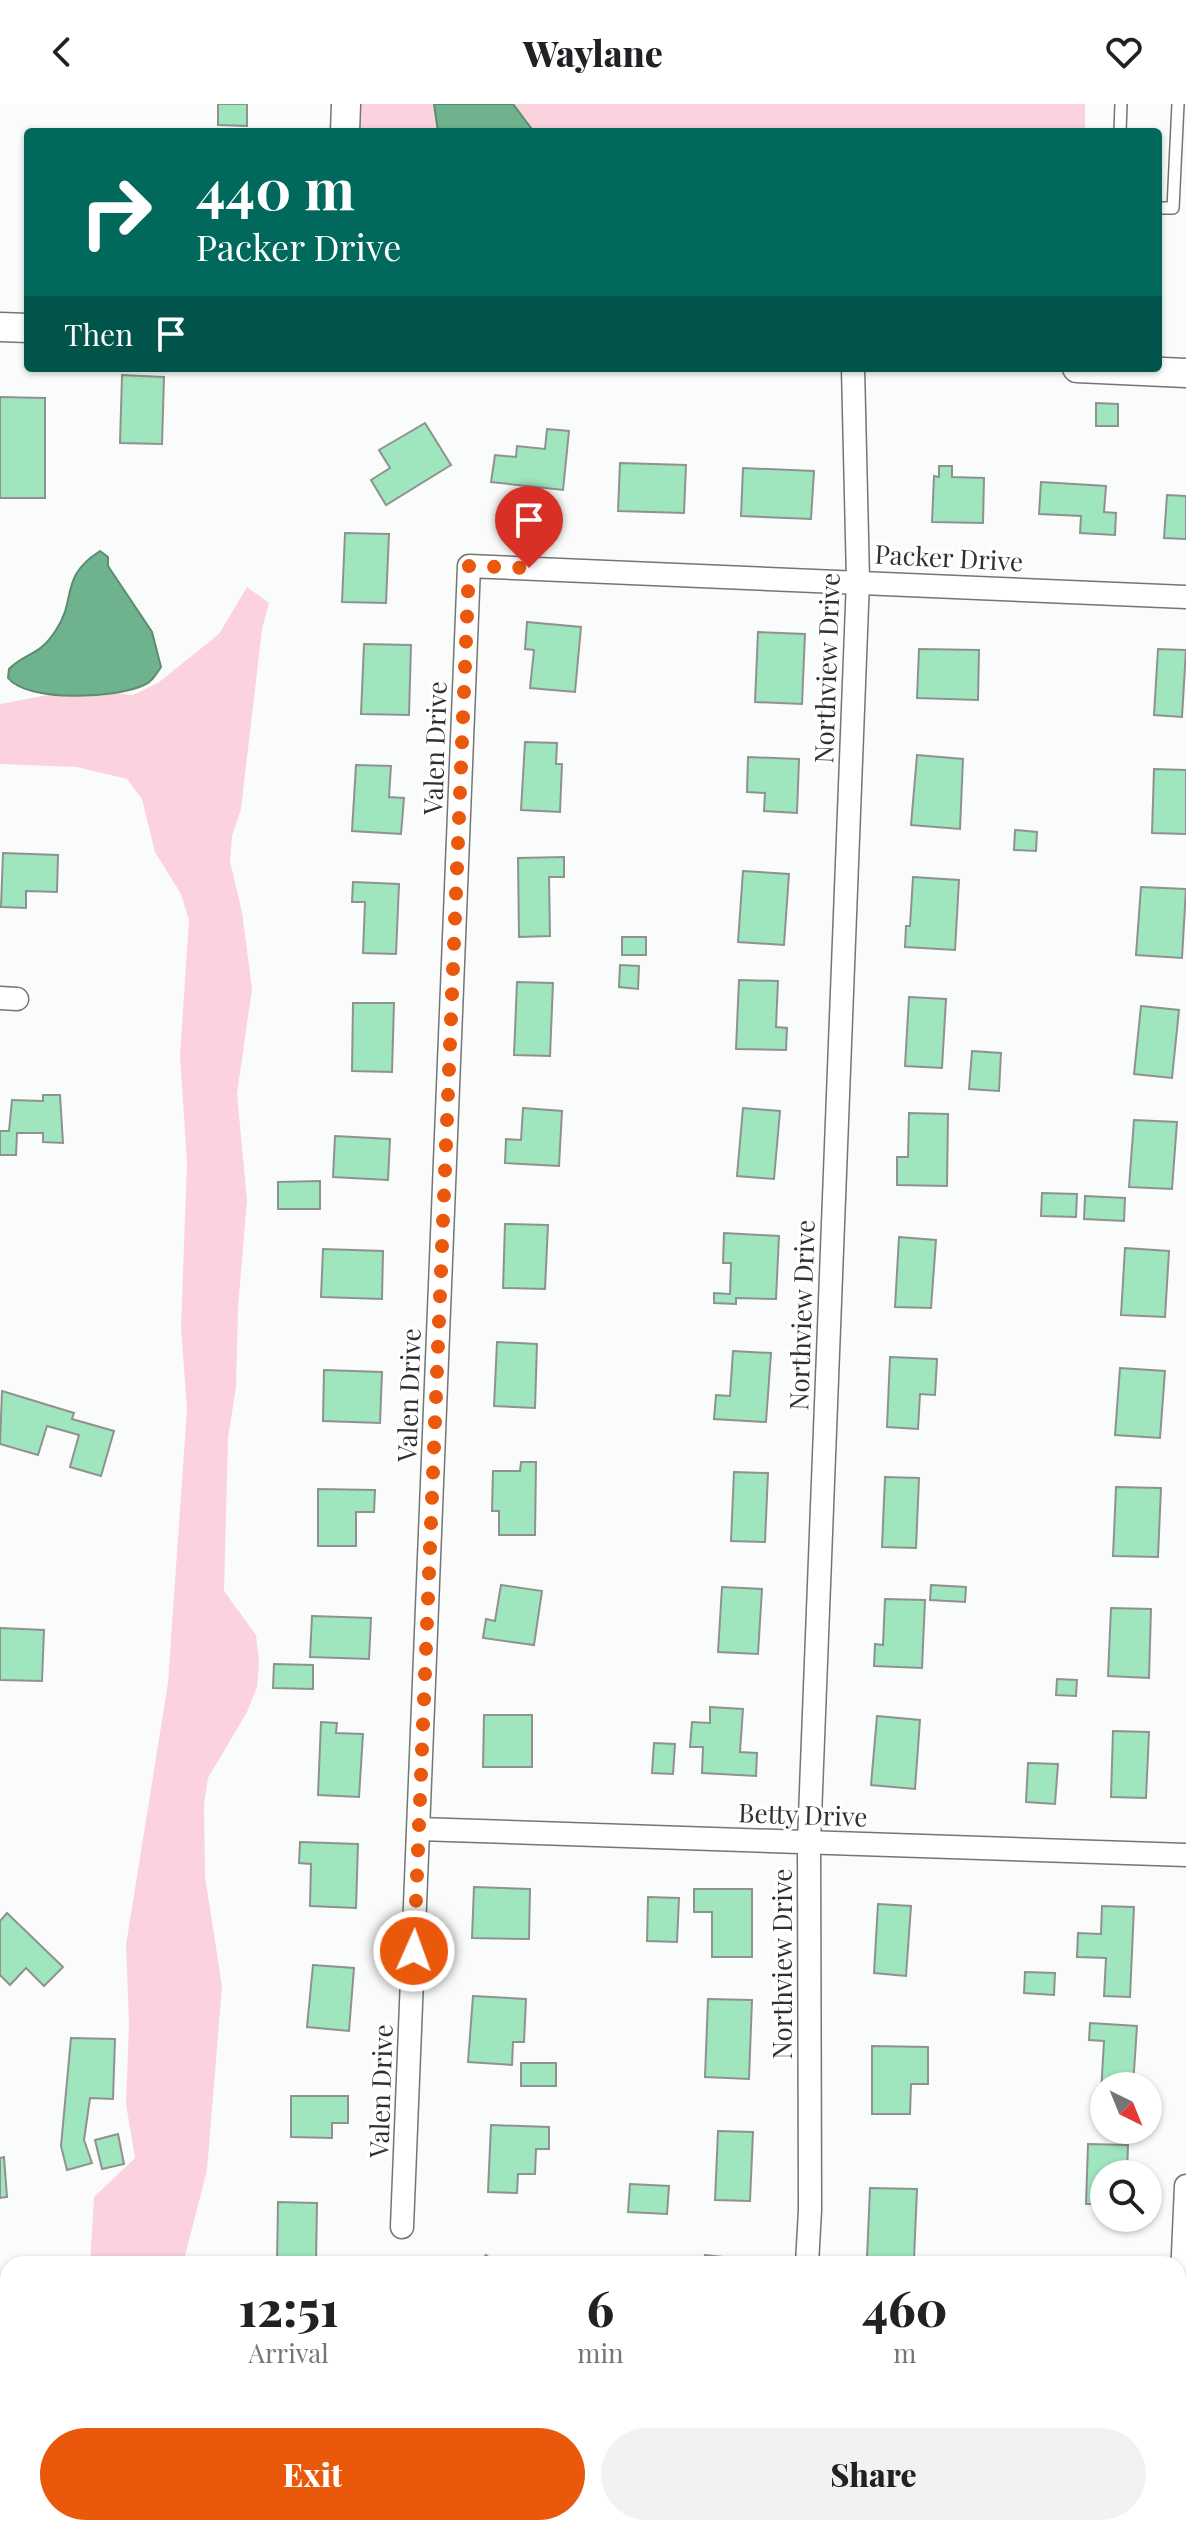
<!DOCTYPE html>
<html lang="en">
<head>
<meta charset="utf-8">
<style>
  :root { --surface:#fff; --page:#f2f2f2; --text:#202124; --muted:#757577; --accent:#ea580c }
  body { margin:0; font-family:"Playfair Display",serif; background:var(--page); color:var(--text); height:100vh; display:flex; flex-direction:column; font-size:30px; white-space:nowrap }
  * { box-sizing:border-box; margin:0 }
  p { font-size:26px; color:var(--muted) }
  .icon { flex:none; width:44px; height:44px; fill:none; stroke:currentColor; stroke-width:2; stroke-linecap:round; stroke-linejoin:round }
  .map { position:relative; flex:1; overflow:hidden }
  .details { position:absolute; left:0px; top:2152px; width:1186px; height:280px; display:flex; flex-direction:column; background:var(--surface); border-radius:24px 24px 0 0; box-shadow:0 2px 6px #0004 }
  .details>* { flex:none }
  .top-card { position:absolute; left:24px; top:24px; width:1138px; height:244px; border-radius:8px; box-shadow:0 2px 6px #0004; background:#00695c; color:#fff; overflow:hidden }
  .needle { width:52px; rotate:137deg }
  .controls { position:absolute; left:1090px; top:1968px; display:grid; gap:16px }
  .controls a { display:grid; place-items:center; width:72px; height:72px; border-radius:50%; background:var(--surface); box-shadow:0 2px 6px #0004; font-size:40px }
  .pin { position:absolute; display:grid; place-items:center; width:68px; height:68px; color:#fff; margin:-82px -34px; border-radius:50% 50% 50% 0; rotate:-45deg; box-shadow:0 0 8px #0007 }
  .pin .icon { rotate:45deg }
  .me { position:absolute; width:88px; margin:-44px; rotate:2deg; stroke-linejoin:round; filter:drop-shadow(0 0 6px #0008) }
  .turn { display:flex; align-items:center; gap:28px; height:168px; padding:0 40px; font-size:36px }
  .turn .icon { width:104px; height:104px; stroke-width:2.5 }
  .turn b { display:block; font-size:56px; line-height:68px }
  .then { display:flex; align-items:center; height:76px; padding:0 40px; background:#0003; gap:16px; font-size:30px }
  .eta { display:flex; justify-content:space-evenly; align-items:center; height:136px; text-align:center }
  .eta b { font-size:48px; font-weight:800; line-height:56px }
  .primary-button { display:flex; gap:16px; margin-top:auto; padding:16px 40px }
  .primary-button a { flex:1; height:92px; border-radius:48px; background:var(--accent); color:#fff; font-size:32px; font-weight:800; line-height:92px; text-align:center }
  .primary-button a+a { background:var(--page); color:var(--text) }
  header { display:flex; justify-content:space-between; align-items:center; height:104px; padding:0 40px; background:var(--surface); font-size:36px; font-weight:800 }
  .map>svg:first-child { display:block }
  .green { fill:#fcd2df }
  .water { fill:#6fb38e; stroke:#5c8c72; stroke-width:2 }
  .building { fill:#9fe5bd; stroke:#8f9290; stroke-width:2 }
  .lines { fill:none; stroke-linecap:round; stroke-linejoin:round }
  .service-casing { stroke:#737674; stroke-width:14 }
  .minor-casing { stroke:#737674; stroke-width:25 }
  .tertiary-casing { stroke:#737674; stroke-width:31 }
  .service { stroke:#fff; stroke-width:11 }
  .minor { stroke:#fff; stroke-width:22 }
  .tertiary { stroke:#fff; stroke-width:28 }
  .route { stroke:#ea580c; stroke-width:14; stroke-dasharray:0 25.2 }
  .labels { text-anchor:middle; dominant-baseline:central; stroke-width:6; stroke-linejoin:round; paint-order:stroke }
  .street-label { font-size:26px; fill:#2f3130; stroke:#fff }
</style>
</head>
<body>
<header><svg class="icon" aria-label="back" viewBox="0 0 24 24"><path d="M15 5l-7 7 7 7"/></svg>Waylane<svg class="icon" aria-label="heart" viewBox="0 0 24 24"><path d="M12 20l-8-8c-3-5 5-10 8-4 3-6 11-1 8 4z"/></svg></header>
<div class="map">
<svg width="1186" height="2432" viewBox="0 0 1186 2432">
  <rect width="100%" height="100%" fill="#f9fcfa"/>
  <!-- green -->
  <g class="green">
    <path d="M 357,0 L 1085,0 L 1085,28 L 356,28 Z"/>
    <path d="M 247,483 L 269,499 L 262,525 L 241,705 L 232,732 L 230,757 L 242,808 L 252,885 L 237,990 L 247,1096 L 238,1203 L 236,1283 L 228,1334 L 224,1487 L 256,1531 L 259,1558 L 257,1583 L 247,1608 L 208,1674 L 204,1700 L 205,1773 L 222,1882 L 207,2066 L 183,2160 L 90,2160 L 94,2093 L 135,2054 L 126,2000 L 129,1919 L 126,1841 L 168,1579 L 187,1305 L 181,1224 L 187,1059 L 180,951 L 189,816 L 181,790 L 155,748 L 142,695 L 127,675 L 77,663 L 0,660 L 0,600 L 80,585 L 133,591 L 158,579 L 219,530 Z"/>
    <path d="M 0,2285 L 8,2285 L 8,2424 L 589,2424 L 588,2432 L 0,2432 Z"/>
  </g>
  <!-- water -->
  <g class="water">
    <path d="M 513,0 L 534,28 L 438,28 L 434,0 Z"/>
    <path d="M 100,447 L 108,453 L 108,462 L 152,528 L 161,563 C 156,570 152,578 144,581 C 118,594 28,599 8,574 L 9,565 C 26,548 39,553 56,526 C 77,495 59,473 100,447 Z"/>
  </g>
  <!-- building -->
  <g class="building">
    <path d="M 218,0 L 247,0 L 247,22 L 218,21 Z"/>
    <path d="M 122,271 L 164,273 L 162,340 L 120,339 Z"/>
    <path d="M 0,293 L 45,294 L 45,394 L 0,394 Z"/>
    <path d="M 1096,299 L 1118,300 L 1118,322 L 1096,322 Z"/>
    <path d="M 425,319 L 451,361 L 386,401 L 371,376 L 390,364 L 379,346 Z"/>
    <path d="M 547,325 L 569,327 L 563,386 L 491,378 L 495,351 L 516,353 L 517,342 L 545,345 Z"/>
    <path d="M 620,359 L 686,361 L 684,409 L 618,407 Z"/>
    <path d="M 939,362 L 952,362 L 952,373 L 984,374 L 983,419 L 932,418 L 934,372 L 939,373 Z"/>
    <path d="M 743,364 L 814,367 L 811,415 L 741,412 Z"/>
    <path d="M 1041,378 L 1106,382 L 1104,408 L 1116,409 L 1115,431 L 1080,429 L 1081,412 L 1039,410 Z"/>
    <path d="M 1167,391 L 1186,392 L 1186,435 L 1164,434 Z"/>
    <path d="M 345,429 L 389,430 L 386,499 L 342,498 Z"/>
    <path d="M 527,518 L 581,523 L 575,588 L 530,584 L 534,546 L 525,545 Z"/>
    <path d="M 758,528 L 805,530 L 802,600 L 755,598 Z"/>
    <path d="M 364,540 L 411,541 L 409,611 L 361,610 Z"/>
    <path d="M 919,545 L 979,546 L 978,596 L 917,594 Z"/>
    <path d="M 1158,545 L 1186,546 L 1182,613 L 1154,611 Z"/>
    <path d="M 525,638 L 557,639 L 556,660 L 562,660 L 560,708 L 521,706 Z"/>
    <path d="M 917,651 L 963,655 L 960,725 L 911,721 Z"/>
    <path d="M 748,653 L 799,655 L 797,709 L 764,707 L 765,689 L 747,688 Z"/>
    <path d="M 356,661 L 391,662 L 389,693 L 404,694 L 401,730 L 352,727 Z"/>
    <path d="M 1154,665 L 1186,666 L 1186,730 L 1152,729 Z"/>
    <path d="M 1015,726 L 1037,728 L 1036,747 L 1014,746 Z"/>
    <path d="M 3,749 L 58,751 L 57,788 L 26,787 L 26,804 L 1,803 Z"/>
    <path d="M 564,753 L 564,773 L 549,773 L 550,832 L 519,833 L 518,754 Z"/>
    <path d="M 743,767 L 789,770 L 784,841 L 738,838 Z"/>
    <path d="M 913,773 L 959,776 L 955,846 L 905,843 L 906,822 L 910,822 Z"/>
    <path d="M 353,778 L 399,780 L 396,850 L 363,849 L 365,798 L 352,798 Z"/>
    <path d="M 1141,783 L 1186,785 L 1182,854 L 1136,851 Z"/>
    <rect x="622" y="833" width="24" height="18"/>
    <path d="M 620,861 L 639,862 L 638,885 L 619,883 Z"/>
    <path d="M 739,876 L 778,877 L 776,923 L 787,924 L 786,946 L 736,945 Z"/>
    <path d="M 517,878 L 553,879 L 550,952 L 514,951 Z"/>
    <path d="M 909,893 L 946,895 L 942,964 L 905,962 Z"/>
    <path d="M 353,899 L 394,899 L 392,968 L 352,967 Z"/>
    <path d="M 1141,902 L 1179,906 L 1172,974 L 1134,970 Z"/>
    <path d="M 972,947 L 1001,949 L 999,987 L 969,985 Z"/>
    <path d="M 43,991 L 60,991 L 63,1039 L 43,1038 L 43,1029 L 17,1029 L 16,1051 L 0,1051 L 0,1027 L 9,1027 L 12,996 L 43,997 Z"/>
    <path d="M 523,1004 L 562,1007 L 559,1062 L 505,1059 L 506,1035 L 521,1036 Z"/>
    <path d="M 743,1004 L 780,1007 L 774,1075 L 737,1072 Z"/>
    <path d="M 909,1009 L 948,1010 L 947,1082 L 897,1081 L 897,1053 L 908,1053 Z"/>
    <path d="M 1134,1016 L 1177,1018 L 1172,1085 L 1129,1083 Z"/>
    <path d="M 335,1032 L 390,1035 L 388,1076 L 333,1073 Z"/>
    <path d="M 320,1077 L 320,1105 L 278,1105 L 278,1078 Z"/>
    <path d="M 1042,1089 L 1077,1090 L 1076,1113 L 1041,1112 Z"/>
    <path d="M 1085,1092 L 1125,1094 L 1124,1117 L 1084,1115 Z"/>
    <path d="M 505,1120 L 548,1121 L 545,1185 L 503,1184 Z"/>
    <path d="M 724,1129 L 779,1132 L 776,1195 L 736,1194 L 736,1200 L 714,1199 L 714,1189 L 730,1190 L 731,1159 L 723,1159 Z"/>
    <path d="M 899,1133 L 936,1136 L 931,1204 L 895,1203 Z"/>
    <path d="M 1125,1144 L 1169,1147 L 1165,1213 L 1121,1211 Z"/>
    <path d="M 323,1145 L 383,1147 L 382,1195 L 321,1193 Z"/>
    <path d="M 497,1238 L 537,1240 L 535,1304 L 494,1302 Z"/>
    <path d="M 733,1247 L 771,1249 L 766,1318 L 714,1315 L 716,1291 L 730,1292 Z"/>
    <path d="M 890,1253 L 937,1255 L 935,1291 L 920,1290 L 918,1325 L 887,1323 Z"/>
    <path d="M 1120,1264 L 1165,1267 L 1160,1334 L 1115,1331 Z"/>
    <path d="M 324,1266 L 382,1268 L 380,1319 L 323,1317 Z"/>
    <path d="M 2,1287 L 74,1309 L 72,1315 L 114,1327 L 101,1372 L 70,1363 L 79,1331 L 47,1322 L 38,1351 L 0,1340 Z"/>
    <path d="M 521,1358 L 536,1358 L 535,1431 L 499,1431 L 499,1407 L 492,1407 L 493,1367 L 520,1367 Z"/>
    <path d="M 734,1368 L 768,1369 L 765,1438 L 731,1437 Z"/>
    <path d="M 885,1373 L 919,1374 L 916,1444 L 882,1443 Z"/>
    <path d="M 1116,1383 L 1161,1384 L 1158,1453 L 1113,1452 Z"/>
    <path d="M 318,1385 L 375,1386 L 374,1408 L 356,1408 L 356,1442 L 318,1442 Z"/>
    <path d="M 501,1481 L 542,1487 L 534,1541 L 483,1534 L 486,1515 L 495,1517 Z"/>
    <path d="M 931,1481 L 966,1483 L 965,1498 L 930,1496 Z"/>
    <path d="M 722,1483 L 762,1485 L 758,1550 L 718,1548 Z"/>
    <path d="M 885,1495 L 925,1496 L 922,1564 L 874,1562 L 875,1540 L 883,1541 Z"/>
    <path d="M 1111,1504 L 1151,1505 L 1149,1574 L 1108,1572 Z"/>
    <path d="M 312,1512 L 371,1514 L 369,1555 L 310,1553 Z"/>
    <path d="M 0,1524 L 44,1526 L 42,1577 L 0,1576 Z"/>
    <path d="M 274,1560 L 313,1561 L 313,1585 L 273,1584 Z"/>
    <path d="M 1057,1575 L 1077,1576 L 1076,1592 L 1056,1591 Z"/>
    <path d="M 710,1603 L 743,1605 L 740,1648 L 757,1649 L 756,1672 L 702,1669 L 703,1643 L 690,1643 L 692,1618 L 710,1619 Z"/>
    <path d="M 484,1611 L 532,1611 L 532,1663 L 483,1663 Z"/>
    <path d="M 877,1612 L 920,1616 L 915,1685 L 871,1681 Z"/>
    <path d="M 321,1618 L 337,1619 L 336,1629 L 363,1630 L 359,1693 L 318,1691 Z"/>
    <path d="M 1113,1627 L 1149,1628 L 1146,1694 L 1111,1693 Z"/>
    <path d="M 654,1639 L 675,1640 L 673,1670 L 652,1669 Z"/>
    <path d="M 1028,1659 L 1058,1660 L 1055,1700 L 1026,1698 Z"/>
    <path d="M 300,1738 L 358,1740 L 356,1804 L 310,1802 L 311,1760 L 299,1759 Z"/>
    <path d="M 474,1783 L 530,1785 L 529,1835 L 472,1834 Z"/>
    <path d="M 694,1785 L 752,1785 L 752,1853 L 712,1853 L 712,1808 L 694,1808 Z"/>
    <path d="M 648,1793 L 679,1794 L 677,1838 L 647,1837 Z"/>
    <path d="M 878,1800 L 911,1802 L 906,1872 L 874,1869 Z"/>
    <path d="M 1102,1802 L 1134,1803 L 1130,1893 L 1104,1892 L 1106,1854 L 1077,1853 L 1078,1829 L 1101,1830 Z"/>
    <path d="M 7,1809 L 63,1863 L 44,1882 L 26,1864 L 10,1881 L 0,1871 L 0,1817 Z"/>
    <path d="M 313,1861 L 354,1864 L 349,1927 L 307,1923 Z"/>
    <path d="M 1025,1868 L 1055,1869 L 1054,1891 L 1024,1889 Z"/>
    <path d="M 473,1892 L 526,1895 L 524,1938 L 513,1938 L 512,1961 L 468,1958 Z"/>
    <path d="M 708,1895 L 752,1896 L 749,1975 L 705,1973 Z"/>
    <path d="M 1090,1919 L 1137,1922 L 1133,1982 L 1104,1982 L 1104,1989 L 1101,1989 L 1104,1937 L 1089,1936 Z"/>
    <path d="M 71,1934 L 115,1935 L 113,1995 L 90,1994 L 84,2036 L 92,2059 L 67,2066 L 61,2042 Z"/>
    <path d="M 872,1942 L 928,1943 L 928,1980 L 911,1980 L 910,2010 L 872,2010 Z"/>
    <rect x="521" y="1959" width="35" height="23"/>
    <path d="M 291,1992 L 348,1992 L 348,2019 L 332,2019 L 332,2034 L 291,2033 Z"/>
    <path d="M 491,2021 L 549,2023 L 549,2045 L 536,2045 L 535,2070 L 518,2070 L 517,2089 L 488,2088 Z"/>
    <path d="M 718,2027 L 753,2028 L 750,2097 L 715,2096 Z"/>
    <path d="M 118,2030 L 124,2060 L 102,2065 L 95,2036 Z"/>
    <path d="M 1088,2040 L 1128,2041 L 1127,2070 L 1104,2070 L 1104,2110 L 1097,2110 L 1098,2100 L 1086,2100 Z"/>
    <path d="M 4,2053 L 7,2093 L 0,2094 L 0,2054 Z"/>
    <path d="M 630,2080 L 669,2082 L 667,2110 L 628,2108 Z"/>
    <path d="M 870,2084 L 917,2085 L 914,2155 L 867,2154 Z"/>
    <path d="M 278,2098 L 317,2099 L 316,2160 L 277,2160 Z"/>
    <path d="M 486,2151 L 498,2160 L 479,2160 Z"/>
    <path d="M 705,2151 L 751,2156 L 750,2160 L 704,2160 Z"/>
    <rect x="854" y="2424" width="39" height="8"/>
    <path d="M 1066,2424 L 1114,2424 L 1113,2432 L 1065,2432 Z"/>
    <path d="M 688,2427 L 734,2429 L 734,2432 L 688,2432 Z"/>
  </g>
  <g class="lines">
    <!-- service casing -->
    <g class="service-casing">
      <g id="service">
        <path d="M 1120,28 L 1121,0"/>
        <path d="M 1158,104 L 1173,104 L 1178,0"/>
      </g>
    </g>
    <!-- minor casing -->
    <g class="minor-casing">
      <g id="minor">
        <path d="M 0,894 L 17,895"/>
        <path d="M 419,1725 L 1186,1751"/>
        <path d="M 402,2123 L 469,462 L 1186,493"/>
        <path d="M 807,2160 L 810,2106 L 809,1738 L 858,476 L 853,264"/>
        <path d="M 1178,2263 L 1186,2082"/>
        <path d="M 1178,2358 L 1186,2358"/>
        <path d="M 791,2432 L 792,2424"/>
        <path d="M 1171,2432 L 1171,2424"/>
      </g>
    </g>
    <!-- tertiary casing -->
    <g class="tertiary-casing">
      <g id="tertiary">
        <path d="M 345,28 L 346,0"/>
        <path d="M 0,223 L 28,224"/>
        <path d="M 1077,264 L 1186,269"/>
      </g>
    </g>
    <!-- service -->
    <use href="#service" class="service"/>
    <!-- minor -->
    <use href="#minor" class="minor"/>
    <!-- tertiary -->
    <use href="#tertiary" class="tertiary"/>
  </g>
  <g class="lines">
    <!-- route -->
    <path class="route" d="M 414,1847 L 469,462 L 529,464"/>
  </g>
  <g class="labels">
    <!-- street labels -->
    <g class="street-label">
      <text transform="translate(949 453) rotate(3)">Packer Drive</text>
      <text transform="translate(826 564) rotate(-88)">Northview Drive</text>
      <text transform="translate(434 644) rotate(-88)">Valen Drive</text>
      <text transform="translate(801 1211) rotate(-88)">Northview Drive</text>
      <text transform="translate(408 1291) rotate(-88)">Valen Drive</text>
      <text transform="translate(803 1710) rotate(2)">Betty Drive</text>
      <text transform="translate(781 1860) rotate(-90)">Northview Drive</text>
      <text transform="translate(380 1987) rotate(-88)">Valen Drive</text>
    </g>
  </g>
</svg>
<div class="controls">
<a><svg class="needle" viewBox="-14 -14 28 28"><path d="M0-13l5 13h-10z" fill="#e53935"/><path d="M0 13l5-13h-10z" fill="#757577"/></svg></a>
<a><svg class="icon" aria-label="search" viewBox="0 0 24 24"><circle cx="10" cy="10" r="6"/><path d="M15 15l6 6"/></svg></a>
</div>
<div class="pin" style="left:529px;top:464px;background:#d93025"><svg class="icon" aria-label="arrive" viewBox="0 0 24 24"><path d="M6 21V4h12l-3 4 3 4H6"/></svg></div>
<svg class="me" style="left:414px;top:1847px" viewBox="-20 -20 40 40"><circle r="17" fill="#ea580c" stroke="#fff" stroke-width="3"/><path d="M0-11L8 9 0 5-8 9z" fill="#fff"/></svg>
<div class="top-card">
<div class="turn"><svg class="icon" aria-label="right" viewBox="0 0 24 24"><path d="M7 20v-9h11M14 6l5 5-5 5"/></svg><div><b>440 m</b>Packer Drive</div></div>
<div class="then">Then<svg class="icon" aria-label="arrive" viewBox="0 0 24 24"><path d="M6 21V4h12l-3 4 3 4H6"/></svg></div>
</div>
<section class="details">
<div class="eta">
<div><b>12:51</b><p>Arrival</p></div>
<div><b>6</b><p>min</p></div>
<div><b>460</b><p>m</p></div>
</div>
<div class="primary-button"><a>Exit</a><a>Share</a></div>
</section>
</div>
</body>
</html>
